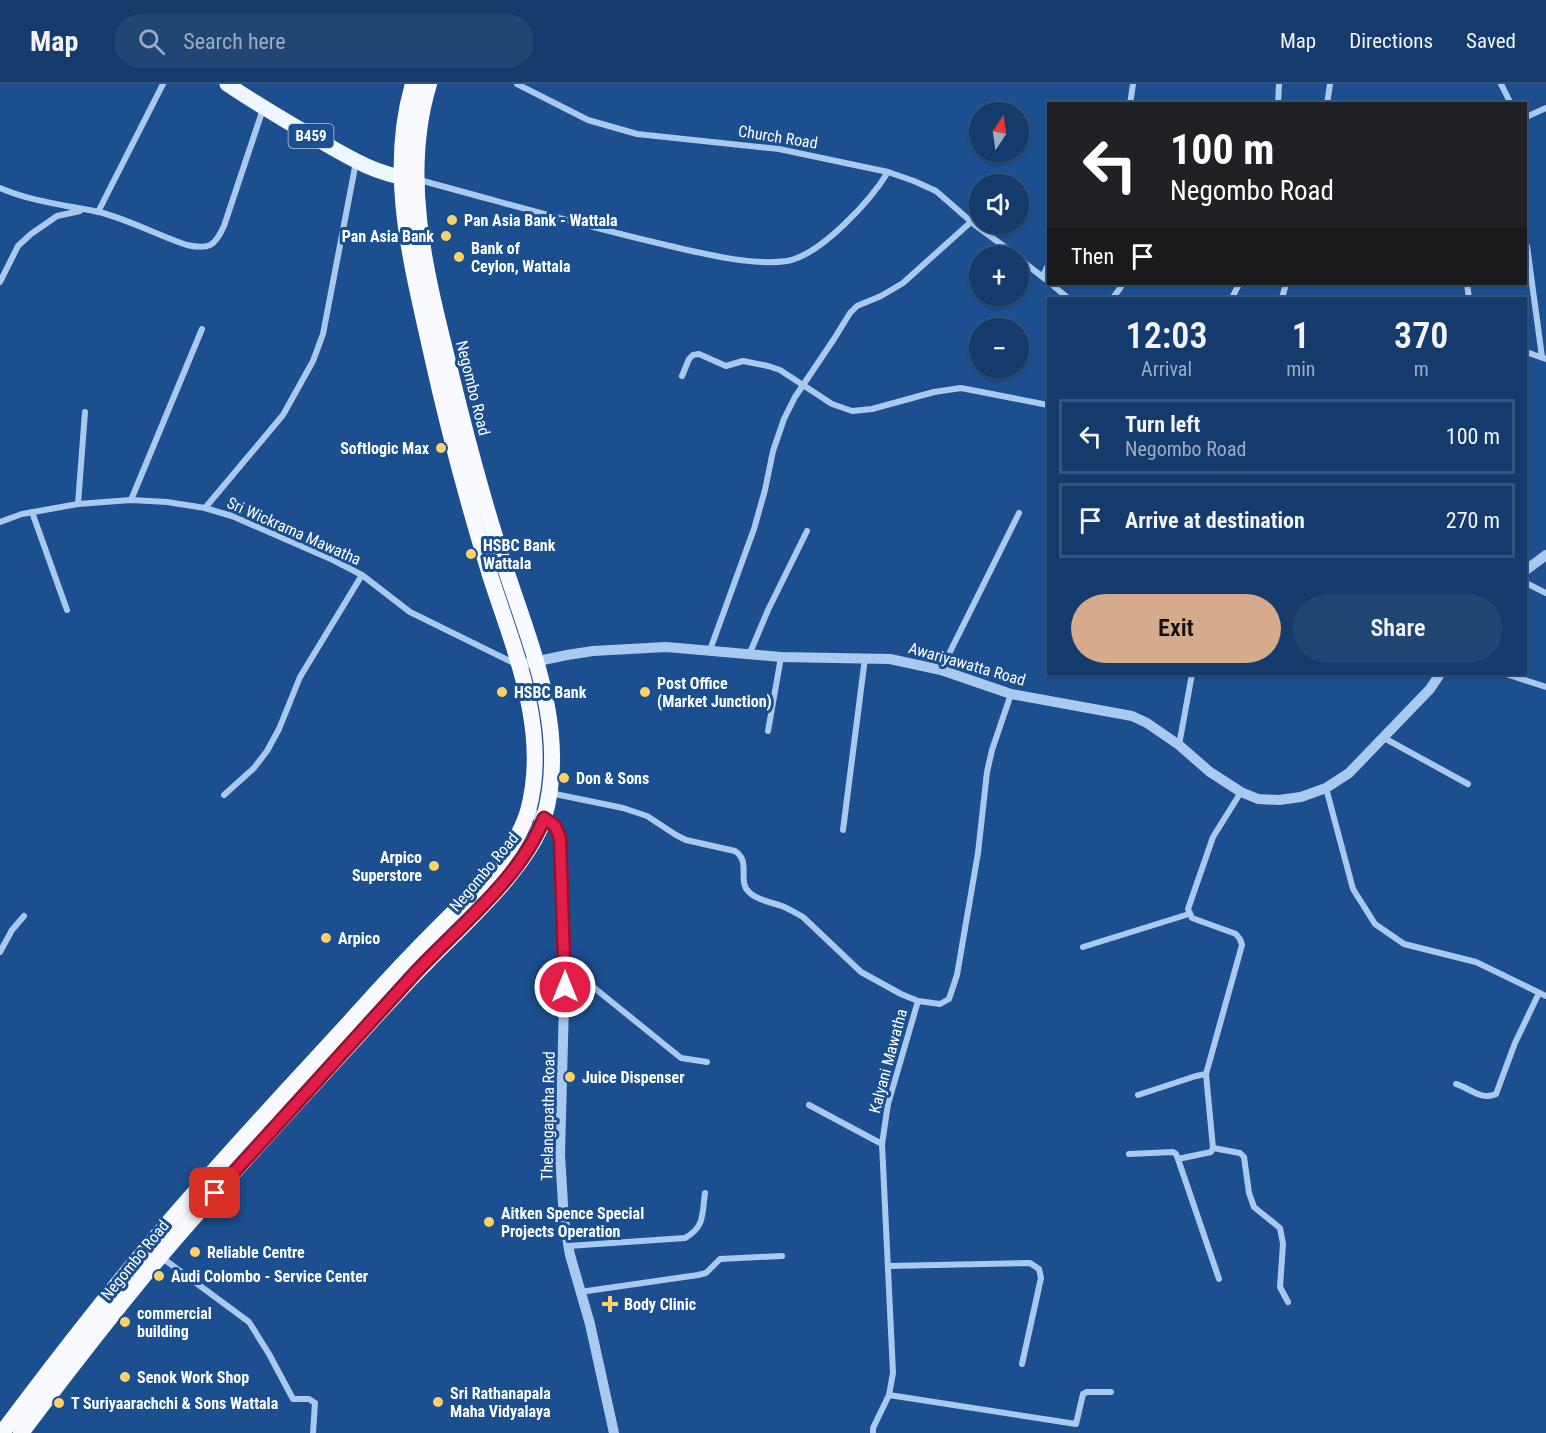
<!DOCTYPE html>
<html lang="en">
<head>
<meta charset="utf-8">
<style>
  :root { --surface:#143b6b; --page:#214673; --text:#f1f3f6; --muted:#9dadc1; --line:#33557e; --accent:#d6ab8b }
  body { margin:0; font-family:"Roboto Condensed",sans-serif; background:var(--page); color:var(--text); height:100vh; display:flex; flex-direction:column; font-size:22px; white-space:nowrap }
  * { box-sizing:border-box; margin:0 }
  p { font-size:20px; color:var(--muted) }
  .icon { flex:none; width:33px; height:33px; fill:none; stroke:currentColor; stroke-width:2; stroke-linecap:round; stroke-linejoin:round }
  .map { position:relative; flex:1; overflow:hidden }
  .sheet { position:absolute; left:1047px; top:213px; width:480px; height:378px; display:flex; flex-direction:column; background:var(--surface); border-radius:0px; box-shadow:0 2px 4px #0004,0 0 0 2px var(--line) }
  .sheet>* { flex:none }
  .banner { position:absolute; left:1047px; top:18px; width:480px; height:183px; border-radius:0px; box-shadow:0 2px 4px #0004,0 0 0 2px var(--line); background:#202124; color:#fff; overflow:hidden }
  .needle { width:39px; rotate:13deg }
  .buttons { position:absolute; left:969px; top:18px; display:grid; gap:12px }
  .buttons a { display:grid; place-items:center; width:60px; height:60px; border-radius:50%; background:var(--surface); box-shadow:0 2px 4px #0004,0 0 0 2px var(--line); font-size:30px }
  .pin { position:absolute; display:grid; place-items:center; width:51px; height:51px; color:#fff; margin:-26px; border-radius:12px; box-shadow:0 3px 9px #0006 }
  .me { position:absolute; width:66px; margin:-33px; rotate:0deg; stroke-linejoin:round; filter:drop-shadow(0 0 4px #0008) }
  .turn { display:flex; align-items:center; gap:21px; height:126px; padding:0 24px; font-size:27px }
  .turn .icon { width:78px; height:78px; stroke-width:2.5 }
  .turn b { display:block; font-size:42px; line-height:51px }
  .then { display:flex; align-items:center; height:57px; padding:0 24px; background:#0003; gap:12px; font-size:22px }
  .eta { display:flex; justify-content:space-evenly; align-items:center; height:102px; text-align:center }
  .eta b { font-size:36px; font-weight:600; line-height:42px }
  .primary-button { display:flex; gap:12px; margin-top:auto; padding:12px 24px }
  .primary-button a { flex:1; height:69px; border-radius:36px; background:var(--accent); color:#111; font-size:24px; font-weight:600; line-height:69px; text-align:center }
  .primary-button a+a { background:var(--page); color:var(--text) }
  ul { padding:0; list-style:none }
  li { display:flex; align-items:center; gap:18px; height:75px; margin:0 12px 9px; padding:0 12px; border:3px solid var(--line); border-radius:0px }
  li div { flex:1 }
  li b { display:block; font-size:22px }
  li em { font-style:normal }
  header { display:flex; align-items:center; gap:36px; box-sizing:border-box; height:84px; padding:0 30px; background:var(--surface); border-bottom:2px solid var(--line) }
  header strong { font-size:28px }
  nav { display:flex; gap:33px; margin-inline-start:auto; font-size:21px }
  .search { width:420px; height:54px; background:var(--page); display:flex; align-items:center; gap:15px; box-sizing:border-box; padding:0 21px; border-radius:33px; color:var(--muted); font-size:22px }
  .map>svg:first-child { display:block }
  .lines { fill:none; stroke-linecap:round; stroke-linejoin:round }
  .minor { stroke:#a9c9ee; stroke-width:6 }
  .tertiary { stroke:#a9c9ee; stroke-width:10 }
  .primary { stroke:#f0f6ff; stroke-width:15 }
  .trunk { stroke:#f8faff; stroke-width:16 }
  .route-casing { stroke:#92132f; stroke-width:15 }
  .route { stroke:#e11d48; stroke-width:10 }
  .poi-dot { fill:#ffd166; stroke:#1b4f8f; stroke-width:2 }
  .labels { text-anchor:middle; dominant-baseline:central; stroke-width:6; stroke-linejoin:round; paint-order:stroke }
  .shield { fill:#1b4f8f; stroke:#bbcadd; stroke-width:1.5 }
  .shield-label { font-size:15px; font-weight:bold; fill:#fff }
  .street-label { font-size:16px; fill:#fff; stroke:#1b4f8f }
  .poi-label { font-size:16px; font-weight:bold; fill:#fff; stroke:#1b4f8f; text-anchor:start }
</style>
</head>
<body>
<header>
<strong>Map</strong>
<div class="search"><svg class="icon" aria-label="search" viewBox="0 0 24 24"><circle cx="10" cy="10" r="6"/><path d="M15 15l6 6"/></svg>Search here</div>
<nav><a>Map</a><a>Directions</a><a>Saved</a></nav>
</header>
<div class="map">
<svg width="1546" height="1349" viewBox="0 0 1546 1349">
  <rect width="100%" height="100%" fill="#1b4f8f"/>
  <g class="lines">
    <!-- minor -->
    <g class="minor">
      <path d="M 517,0 L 588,36 L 637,50 L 779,65 L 888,88 L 914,97 L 936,107 L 975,141 L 1017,172"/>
      <path d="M 1501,0 L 1511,20"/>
      <path d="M 1130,20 L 1133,0"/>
      <path d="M 1278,20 L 1279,0"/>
      <path d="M 1327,20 L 1330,0"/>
      <path d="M 1526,33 L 1546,24"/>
      <path d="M 419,96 C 502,118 586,143 670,162 C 705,170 752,182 787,177 C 821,171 871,116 888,88"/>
      <path d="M 0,104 C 32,118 66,121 99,128 C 130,136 157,151 187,161 C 209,166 215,162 224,142 L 263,25"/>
      <path d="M 98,128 L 163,0"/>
      <path d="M 1527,162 L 1542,273"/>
      <path d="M 1018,174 L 1048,197"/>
      <path d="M 1043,192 L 1048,181"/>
      <path d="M 0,198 L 18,162 L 31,150 L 57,132 L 80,127"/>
      <path d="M 1051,200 L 1068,214"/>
      <path d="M 1467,200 L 1469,214"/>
      <path d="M 1113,214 L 1123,200"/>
      <path d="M 1232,214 L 1239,200"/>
      <path d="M 1282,214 L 1286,200"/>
      <path d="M 1526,268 L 1546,275"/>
      <path d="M 682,292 L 689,275 L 693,271 L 699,270 L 726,282 L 743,277 L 768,282 L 780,286 L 832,320 L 852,327 L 872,325 L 934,308 L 961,304 L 1048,321"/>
      <path d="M 131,416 L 202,245"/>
      <path d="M 78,420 L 85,328"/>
      <path d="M 205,424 L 283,331 L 313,277 L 323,250 L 356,78"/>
      <path d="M 32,428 L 67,526"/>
      <path d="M 0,438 L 22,430 L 78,420 L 131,416 L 167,418 L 205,424 L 232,432 L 333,476 L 362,491 L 410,528 L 516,580"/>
      <path d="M 1526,499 L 1546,509"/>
      <path d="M 710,566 L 754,445 L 765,406 L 773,367 L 784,335 L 795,313 L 834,255 L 850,229 L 857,222 L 881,212 L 903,199 L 972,137"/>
      <path d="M 749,571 L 768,526 L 807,447"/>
      <path d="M 941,586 L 1019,429"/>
      <path d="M 1506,590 L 1546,603"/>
      <path d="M 768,647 L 781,573"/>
      <path d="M 1384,654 L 1468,700"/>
      <path d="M 1179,661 L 1192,590"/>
      <path d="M 1326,704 L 1353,805 L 1375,840 L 1404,860 L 1476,878 L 1546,912"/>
      <path d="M 550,709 L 623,724 L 647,732 L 676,751 L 686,756 L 735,767 C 752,778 736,798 750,809 C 759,817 771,818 782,822 C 789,825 796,829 803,833 L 861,888 L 901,910 L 918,917"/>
      <path d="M 224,711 L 254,684 L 267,667 L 279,645 L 300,593 L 362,491"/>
      <path d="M 843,746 L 865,574"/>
      <path d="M 1083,863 L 1189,830"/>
      <path d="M 0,868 L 12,846 L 24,832"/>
      <path d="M 566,881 L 681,974 L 707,978"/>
      <path d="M 1456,1000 C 1470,1004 1481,1017 1496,1010 L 1515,959 L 1539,909"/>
      <path d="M 1138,1011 L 1196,992 L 1206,990"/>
      <path d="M 809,1021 L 882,1060"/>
      <path d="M 1213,1064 L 1240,1069 L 1244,1073 L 1249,1109 L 1254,1123 L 1280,1144 L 1283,1160 L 1280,1203 L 1288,1218"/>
      <path d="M 1129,1070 L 1173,1068 L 1176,1070 L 1178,1075"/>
      <path d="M 568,1162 L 685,1154 C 705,1143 702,1130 705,1109"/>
      <path d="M 161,1173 L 249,1238 L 269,1270 L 293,1315 L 309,1315 L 315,1319 L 313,1349"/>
      <path d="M 888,1182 L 1030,1179 L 1039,1185 L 1041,1194 L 1022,1280"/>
      <path d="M 1219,1195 L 1178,1075 L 1211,1068 L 1213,1064 L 1206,990 L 1242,861 L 1240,855 L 1236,850 L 1192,834 L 1188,825 L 1213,753 L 1241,708"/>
      <path d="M 580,1208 L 698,1191 L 706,1189 L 720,1175 L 782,1172"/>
      <path d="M 889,1311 L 1076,1340 L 1083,1310 L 1087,1308 L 1111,1308"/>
      <path d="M 873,1349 L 873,1344 L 889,1311 L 893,1289 L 882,1060 L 888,1020 L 918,917 L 940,920 L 949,915 L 957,891 L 978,769 L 987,688 L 992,666 L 1011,610"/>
    </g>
    <!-- tertiary -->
    <g class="tertiary">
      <path d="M 1526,486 L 1546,471"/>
      <path d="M 519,581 L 567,571 L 593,567 L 666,563 L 781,573 L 890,575 L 941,586 L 1011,610 L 1132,632 L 1147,639 L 1179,661 L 1210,688 L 1241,708 L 1258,715 L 1279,716 L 1301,713 L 1326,704 L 1349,689 L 1430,605 L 1440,590"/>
      <path d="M 528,728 C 542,734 556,737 560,754 L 565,881 L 560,1071 L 564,1136 L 570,1171 L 590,1240 L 614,1349"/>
    </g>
    <!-- primary -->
    <path class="primary" d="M 227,0 C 254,18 282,35 310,51 C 343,70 373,90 412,95"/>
    <!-- trunk -->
    <g class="trunk">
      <path d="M 2,1349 C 49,1286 97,1224 147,1164 C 214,1083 287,1007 357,930 C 383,901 410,872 438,844 C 471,810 514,774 528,727 C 550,647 514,566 490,491 C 467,416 447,340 430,263 C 411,177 387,88 413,0"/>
      <path d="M 21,1349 C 67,1288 113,1228 162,1170 C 225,1096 291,1025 356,954 C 379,929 402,903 426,879 C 462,842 529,783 544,734 C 569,648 531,563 505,483 C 483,418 466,352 450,286 C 427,193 400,95 429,0"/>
    </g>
  </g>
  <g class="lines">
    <!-- route casing -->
    <g class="route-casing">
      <path id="route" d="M 215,1109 C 282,1036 347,963 414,890 C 457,844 521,794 544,734 L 555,742 L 560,754 L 565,903"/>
    </g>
    <!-- route -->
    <use href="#route" class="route"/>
  </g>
  <!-- markers -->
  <g class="poi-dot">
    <circle cx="452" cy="136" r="6"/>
    <circle cx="446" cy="152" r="6"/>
    <circle cx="459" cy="173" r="6"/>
    <circle cx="441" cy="364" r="6"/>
    <circle cx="471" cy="470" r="6"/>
    <circle cx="502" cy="608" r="6"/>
    <circle cx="645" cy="608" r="6"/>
    <circle cx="564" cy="694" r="6"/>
    <circle cx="434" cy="782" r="6"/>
    <circle cx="326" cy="854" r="6"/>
    <circle cx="570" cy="993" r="6"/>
    <circle cx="489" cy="1138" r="6"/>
    <circle cx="195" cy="1168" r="6"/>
    <circle cx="159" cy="1192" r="6"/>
    <path d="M607 1211h6v6h6v6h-6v6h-6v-6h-6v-6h6z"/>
    <circle cx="125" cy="1238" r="6"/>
    <circle cx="125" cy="1293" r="6"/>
    <circle cx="438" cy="1318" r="6"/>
    <circle cx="59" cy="1319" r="6"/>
  </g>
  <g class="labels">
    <!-- shield labels -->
    <rect class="shield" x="288.5" y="40" width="45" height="24" rx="4.5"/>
    <g class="shield-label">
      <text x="311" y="52">B459</text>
    </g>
    <!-- street labels -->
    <g class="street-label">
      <text transform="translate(778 53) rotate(9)">Church Road</text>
      <text transform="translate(473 304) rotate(76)">Negombo Road</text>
      <text transform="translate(294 447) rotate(24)">Sri Wickrama Mawatha</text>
      <text transform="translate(967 580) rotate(16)">Awariyawatta Road</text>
      <text transform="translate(484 788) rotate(-50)">Negombo Road</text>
      <text transform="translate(888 977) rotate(-75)">Kalyani Mawatha</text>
      <text transform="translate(548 1032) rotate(-89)">Thelangapatha Road</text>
      <text transform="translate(135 1176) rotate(-51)">Negombo Road</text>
    </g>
    <!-- poi labels -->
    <g class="poi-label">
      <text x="464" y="136">Pan Asia Bank - Wattala</text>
      <text x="434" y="152" text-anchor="end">Pan Asia Bank</text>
      <text x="471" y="164">Bank of<tspan x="471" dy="18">Ceylon, Wattala</tspan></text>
      <text x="429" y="364" text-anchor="end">Softlogic Max</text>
      <text x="483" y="461">HSBC Bank<tspan x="483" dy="18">Wattala</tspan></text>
      <text x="657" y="599">Post Office<tspan x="657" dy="18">(Market Junction)</tspan></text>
      <text x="514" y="608">HSBC Bank</text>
      <text x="576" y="694">Don &amp; Sons</text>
      <text x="422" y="773" text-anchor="end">Arpico<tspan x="422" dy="18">Superstore</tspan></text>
      <text x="338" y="854">Arpico</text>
      <text x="582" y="993">Juice Dispenser</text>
      <text x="501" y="1129">Aitken Spence Special<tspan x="501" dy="18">Projects Operation</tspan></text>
      <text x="207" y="1168">Reliable Centre</text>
      <text x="171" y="1192">Audi Colombo - Service Center</text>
      <text x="624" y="1220">Body Clinic</text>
      <text x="137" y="1229">commercial<tspan x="137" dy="18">building</tspan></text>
      <text x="137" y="1293">Senok Work Shop</text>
      <text x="450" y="1309">Sri Rathanapala<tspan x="450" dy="18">Maha Vidyalaya</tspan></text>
      <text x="71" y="1319">T Suriyaarachchi &amp; Sons Wattala</text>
    </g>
  </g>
</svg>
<div class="buttons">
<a><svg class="needle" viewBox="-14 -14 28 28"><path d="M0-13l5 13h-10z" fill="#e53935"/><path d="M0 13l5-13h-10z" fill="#9dadc1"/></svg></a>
<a><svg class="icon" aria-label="sound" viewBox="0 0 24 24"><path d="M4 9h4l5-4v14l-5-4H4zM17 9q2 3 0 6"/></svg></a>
<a>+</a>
<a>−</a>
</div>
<div class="pin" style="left:215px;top:1109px;background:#d93025"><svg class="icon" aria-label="arrive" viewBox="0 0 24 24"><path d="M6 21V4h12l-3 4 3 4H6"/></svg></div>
<svg class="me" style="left:565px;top:903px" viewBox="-20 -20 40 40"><circle r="17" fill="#e11d48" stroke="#fff" stroke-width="3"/><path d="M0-11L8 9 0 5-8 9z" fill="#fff"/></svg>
<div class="banner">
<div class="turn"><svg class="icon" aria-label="left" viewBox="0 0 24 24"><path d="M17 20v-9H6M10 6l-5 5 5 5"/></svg><div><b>100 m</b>Negombo Road</div></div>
<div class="then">Then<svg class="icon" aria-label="arrive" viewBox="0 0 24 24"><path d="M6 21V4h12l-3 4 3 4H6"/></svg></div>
</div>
<section class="sheet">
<div class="eta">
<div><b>12:03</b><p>Arrival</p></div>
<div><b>1</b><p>min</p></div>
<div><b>370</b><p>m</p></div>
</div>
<ul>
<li><svg class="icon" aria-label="left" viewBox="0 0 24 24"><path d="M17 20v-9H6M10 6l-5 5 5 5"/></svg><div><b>Turn left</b><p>Negombo Road</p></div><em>100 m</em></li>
<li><svg class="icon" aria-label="arrive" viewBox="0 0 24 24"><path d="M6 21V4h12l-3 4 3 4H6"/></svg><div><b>Arrive at destination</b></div><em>270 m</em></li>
</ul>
<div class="primary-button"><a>Exit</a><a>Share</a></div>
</section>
</div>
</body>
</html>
